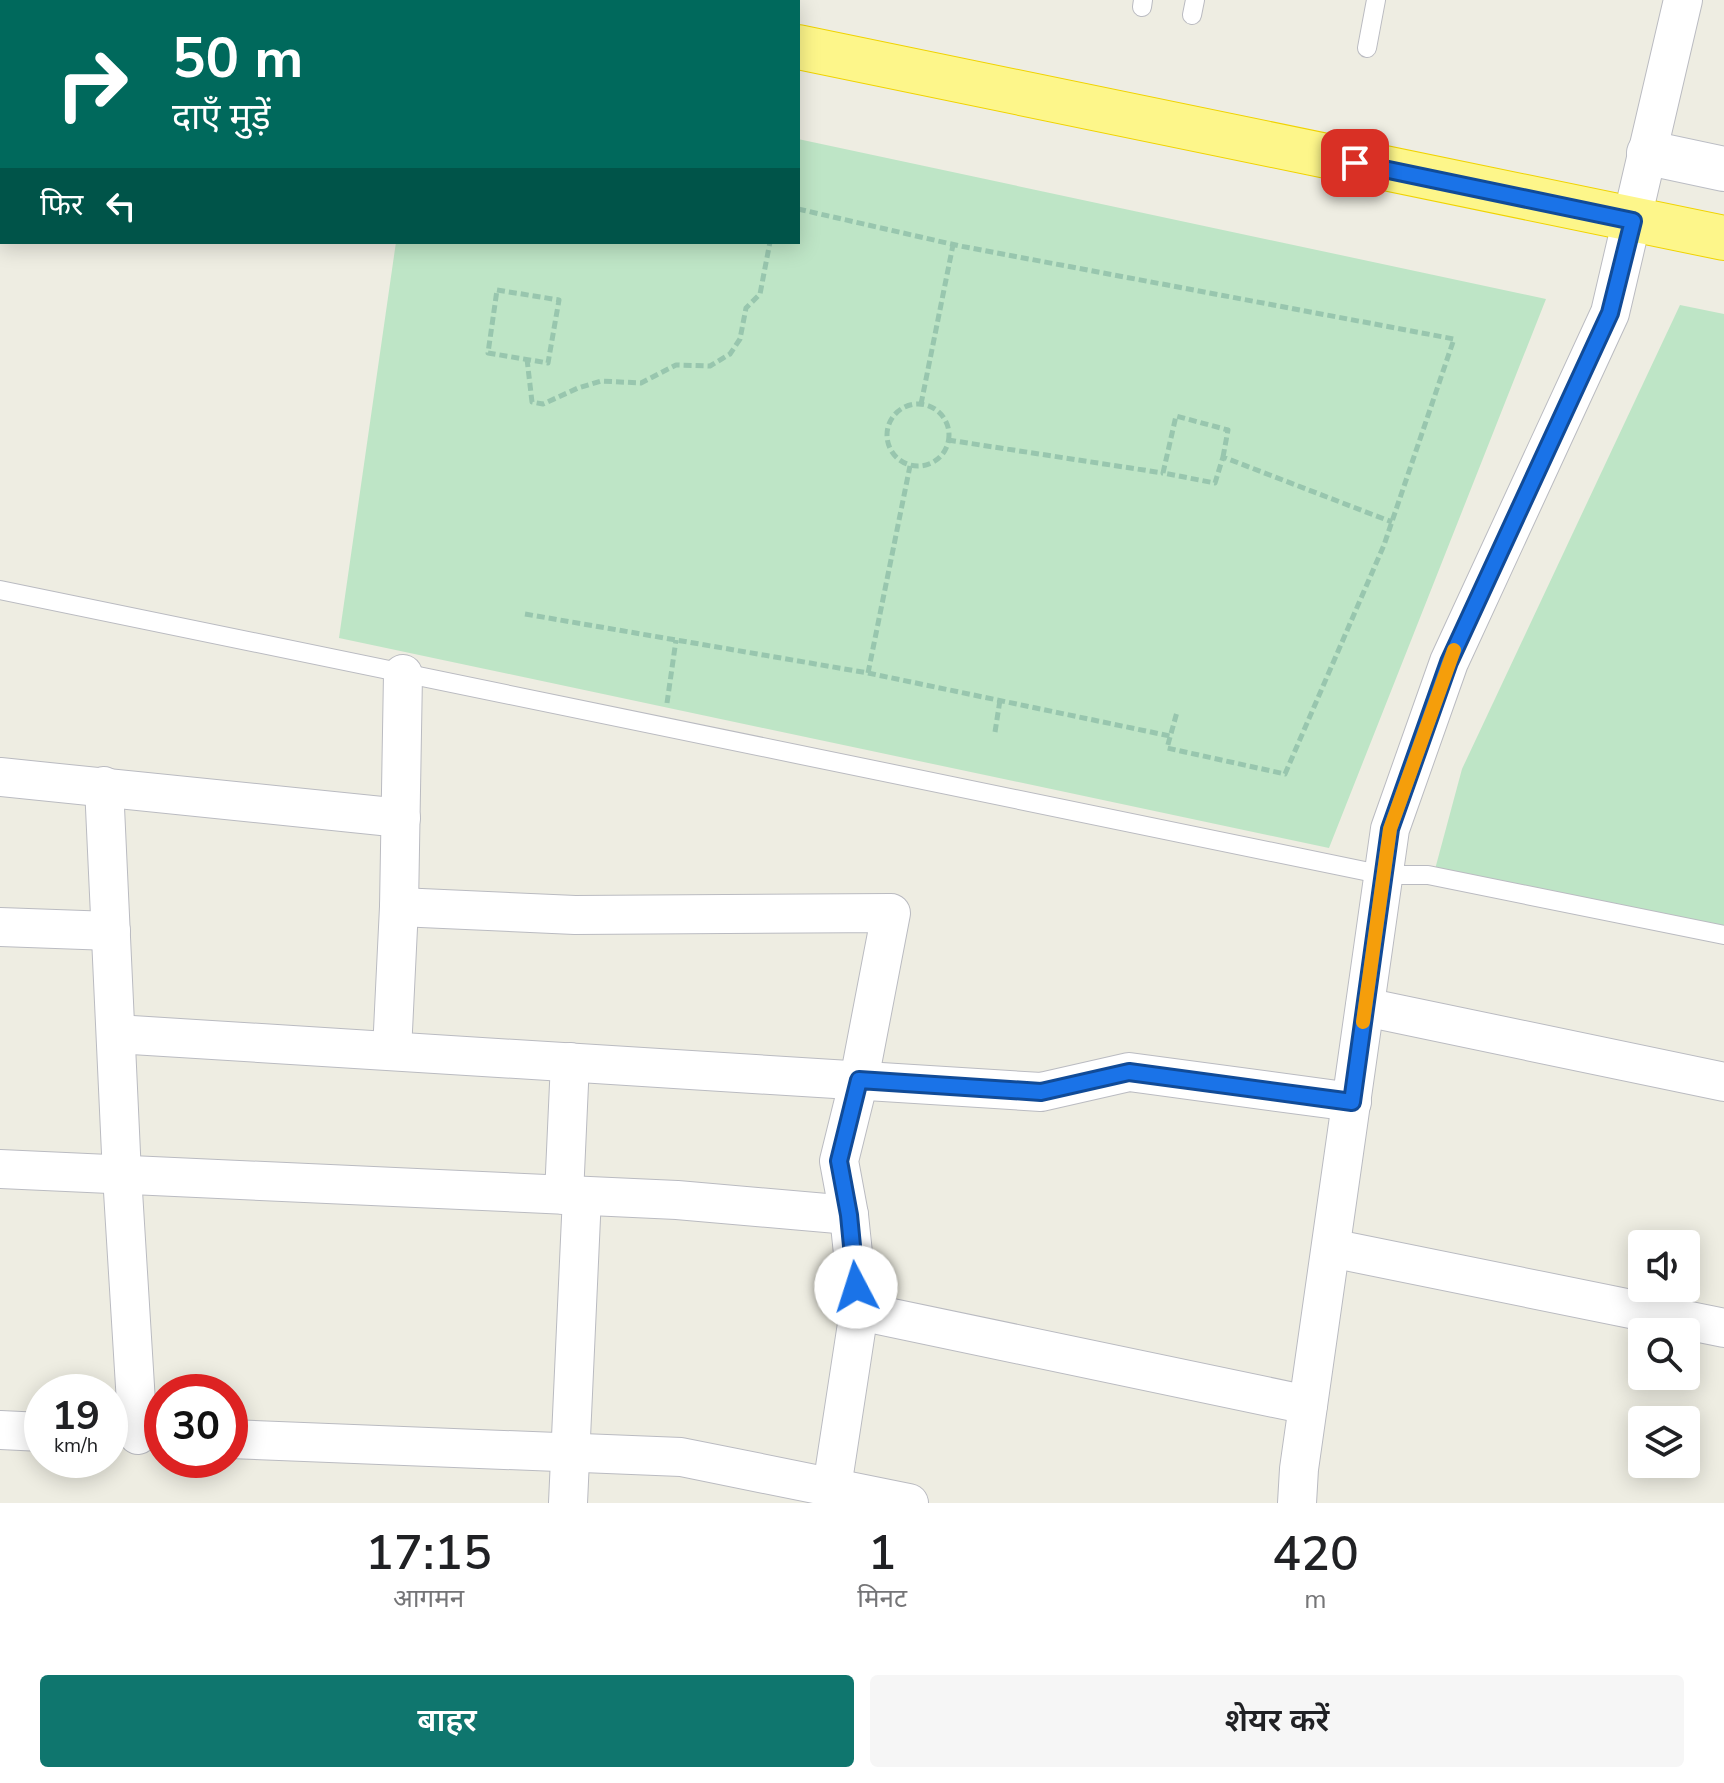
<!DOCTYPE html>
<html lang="hi">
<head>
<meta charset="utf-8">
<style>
  :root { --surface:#fff; --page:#f6f6f6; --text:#202124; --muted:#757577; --accent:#0f766e }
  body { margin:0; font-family:"Nunito Sans","Noto Sans Devanagari",sans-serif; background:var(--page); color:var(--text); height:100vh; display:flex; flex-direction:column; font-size:30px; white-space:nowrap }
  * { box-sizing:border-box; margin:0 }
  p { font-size:26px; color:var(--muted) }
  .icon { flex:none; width:44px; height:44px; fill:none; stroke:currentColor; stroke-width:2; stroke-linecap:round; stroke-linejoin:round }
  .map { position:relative; height:1503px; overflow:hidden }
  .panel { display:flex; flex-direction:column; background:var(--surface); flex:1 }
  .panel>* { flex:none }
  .guide { position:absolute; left:0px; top:0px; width:800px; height:244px; box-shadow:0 4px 20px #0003; background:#00695c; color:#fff; overflow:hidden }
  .buttons { position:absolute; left:1628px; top:1230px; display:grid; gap:16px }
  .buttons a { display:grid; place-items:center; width:72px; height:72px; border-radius:8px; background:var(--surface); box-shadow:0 4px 20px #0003; font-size:40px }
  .speed { position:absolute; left:24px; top:1374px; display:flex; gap:16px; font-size:40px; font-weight:700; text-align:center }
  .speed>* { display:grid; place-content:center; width:104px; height:104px; border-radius:50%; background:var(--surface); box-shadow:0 4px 20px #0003; line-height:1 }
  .speed small { font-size:20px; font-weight:400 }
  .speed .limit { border:12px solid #d22; background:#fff; color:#111 }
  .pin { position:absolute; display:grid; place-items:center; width:68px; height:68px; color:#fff; margin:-34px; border-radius:16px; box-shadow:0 4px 12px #0006 }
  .me { position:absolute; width:88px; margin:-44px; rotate:355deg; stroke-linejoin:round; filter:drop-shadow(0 0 6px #0008) }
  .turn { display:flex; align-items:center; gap:28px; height:168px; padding:0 40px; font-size:36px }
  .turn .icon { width:104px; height:104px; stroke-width:2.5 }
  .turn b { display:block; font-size:56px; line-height:68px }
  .then { display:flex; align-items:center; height:76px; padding:0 40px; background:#0003; gap:16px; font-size:30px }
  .eta { display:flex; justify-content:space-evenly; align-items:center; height:136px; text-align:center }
  .eta b { font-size:48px; font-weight:600; line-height:56px }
  .cta { display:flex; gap:16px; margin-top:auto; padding:16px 40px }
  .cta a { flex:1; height:92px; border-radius:8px; background:var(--accent); color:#fff; font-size:32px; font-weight:600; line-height:92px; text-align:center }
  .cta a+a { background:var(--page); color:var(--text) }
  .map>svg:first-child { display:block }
  .green { fill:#bee5c6 }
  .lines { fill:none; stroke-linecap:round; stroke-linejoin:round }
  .lane-casing { stroke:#babbc1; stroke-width:20 }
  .street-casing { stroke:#babbc1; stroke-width:40 }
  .secondary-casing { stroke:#bbbdc4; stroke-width:46 }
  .highway-casing { stroke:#f0d300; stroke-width:46 }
  .path { stroke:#98c6ae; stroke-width:5; stroke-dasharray:8 4; stroke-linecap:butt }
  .lane { stroke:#fff; stroke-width:18 }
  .street { stroke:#fff; stroke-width:38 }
  .secondary { stroke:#fff; stroke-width:44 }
  .highway { stroke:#fdf68a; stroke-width:44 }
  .route-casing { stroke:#114b97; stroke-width:20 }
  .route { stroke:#1a73e8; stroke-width:14 }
  .slow { stroke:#f59e0b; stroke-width:14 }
</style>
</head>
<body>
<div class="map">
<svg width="1724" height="1503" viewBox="0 0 1724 1503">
  <rect width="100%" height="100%" fill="#eeede2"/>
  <!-- green -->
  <g class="green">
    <path d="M 798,139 L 1546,299 L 1329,848 L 339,638 L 396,242 L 798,242 Z"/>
    <path d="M 1680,305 L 1724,314 L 1724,938 L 1434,873 L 1462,769 Z"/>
  </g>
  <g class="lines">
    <!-- lane casing -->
    <g class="lane-casing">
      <g id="lane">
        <path d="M 1142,7 L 1143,0"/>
        <path d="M 1192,15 L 1195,0"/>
        <path d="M 1367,48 L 1376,0"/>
        <path d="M 0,590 L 1384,875 L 1428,875 L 1724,935"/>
      </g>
    </g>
    <!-- street casing -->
    <g class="street-casing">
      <g id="street">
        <path d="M 0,777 L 401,818"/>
        <path d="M 104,786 L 122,1175 L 138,1435"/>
        <path d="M 399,907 L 575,915 L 891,913 L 859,1080 L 839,1161 L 849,1215 L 859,1311 L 832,1487"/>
        <path d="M 0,927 L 111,931"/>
        <path d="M 1365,1007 L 1724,1082"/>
        <path d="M 116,1034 L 1041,1092 L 1129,1072 L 1352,1102"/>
        <path d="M 392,1051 L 399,907 L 403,674"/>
        <path d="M 0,1169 L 677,1200 L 849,1215"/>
        <path d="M 564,1195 L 570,1062"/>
        <path d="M 1331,1248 L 1724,1328"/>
        <path d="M 859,1311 L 1308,1405"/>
        <path d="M 0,1430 L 42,1432"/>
        <path d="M 230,1439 L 681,1457 L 909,1503"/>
        <path d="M 568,1503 L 582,1196"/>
        <path d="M 1297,1503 L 1299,1469 L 1390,829 L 1449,662 L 1610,313 L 1683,0"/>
      </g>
    </g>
    <!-- secondary casing -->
    <g class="secondary-casing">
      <path id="secondary" d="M 1649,153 L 1724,169"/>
    </g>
    <!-- highway casing -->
    <g class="highway-casing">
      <g id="highway">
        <path d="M 570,0 L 579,2"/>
        <path d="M 798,47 L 1724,238"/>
      </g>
    </g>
    <!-- path -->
    <g class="path">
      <path d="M 798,209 L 960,246 L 1454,339 L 1384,545 L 1285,774 L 1167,748 L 1177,712"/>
      <path d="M 497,290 L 559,300 L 548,363 L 488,353 Z"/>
      <path d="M 527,359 L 532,402 L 543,404 L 578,388 L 601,381 L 641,383 L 676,365 L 710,366 L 730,354 L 740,339 L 746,308 L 760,294 L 770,242"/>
      <circle cx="918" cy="435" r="31"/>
      <path d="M 921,404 L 953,245"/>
      <path d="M 948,440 L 1163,473"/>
      <path d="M 1223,457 L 1228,430 L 1176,416 L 1163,473 L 1215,483 L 1223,457 L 1392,522"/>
      <path d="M 525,614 L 868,673 L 1170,736"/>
      <path d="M 868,673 L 910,466"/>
      <path d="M 667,703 L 676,640"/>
      <path d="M 995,732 L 1000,700"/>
    </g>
    <!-- lane -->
    <use href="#lane" class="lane"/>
    <!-- street -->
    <use href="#street" class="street"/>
    <!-- secondary -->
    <use href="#secondary" class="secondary"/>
    <!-- highway -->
    <use href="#highway" class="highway"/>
  </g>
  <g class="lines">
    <!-- route casing -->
    <g class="route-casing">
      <path id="route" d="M 856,1287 L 849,1215 L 839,1161 L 859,1080 L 1041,1092 L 1129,1072 L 1352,1102 L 1390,829 L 1449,662 L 1610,313 L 1633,221 L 1355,163"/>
    </g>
    <!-- route -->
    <use href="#route" class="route"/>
    <!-- slow -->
    <path class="slow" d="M 1363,1022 L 1390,829 L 1454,650"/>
  </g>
</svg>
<div class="buttons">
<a><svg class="icon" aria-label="sound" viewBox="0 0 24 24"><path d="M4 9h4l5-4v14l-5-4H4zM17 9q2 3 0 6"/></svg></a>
<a><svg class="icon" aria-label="search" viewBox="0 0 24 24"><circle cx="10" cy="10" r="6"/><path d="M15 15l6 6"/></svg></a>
<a><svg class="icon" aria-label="layers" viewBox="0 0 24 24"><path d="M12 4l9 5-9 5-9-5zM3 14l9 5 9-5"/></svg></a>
</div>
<div class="speed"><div>19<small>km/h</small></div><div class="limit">30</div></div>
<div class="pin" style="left:1355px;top:163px;background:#d93025"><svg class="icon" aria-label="arrive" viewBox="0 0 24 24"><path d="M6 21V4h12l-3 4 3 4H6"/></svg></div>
<svg class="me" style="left:856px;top:1287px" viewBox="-20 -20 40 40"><circle r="19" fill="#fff"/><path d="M0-13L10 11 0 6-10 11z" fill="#1a73e8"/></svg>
<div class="guide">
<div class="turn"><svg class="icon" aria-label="right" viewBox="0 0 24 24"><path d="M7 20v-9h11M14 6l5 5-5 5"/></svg><div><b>50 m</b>दाएँ मुड़ें</div></div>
<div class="then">फिर<svg class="icon" aria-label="left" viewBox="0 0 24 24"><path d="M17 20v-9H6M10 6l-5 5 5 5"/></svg></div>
</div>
</div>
<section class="panel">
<div class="eta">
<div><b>17:15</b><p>आगमन</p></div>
<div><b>1</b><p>मिनट</p></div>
<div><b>420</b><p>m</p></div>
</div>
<div class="cta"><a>बाहर</a><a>शेयर करें</a></div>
</section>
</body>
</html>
